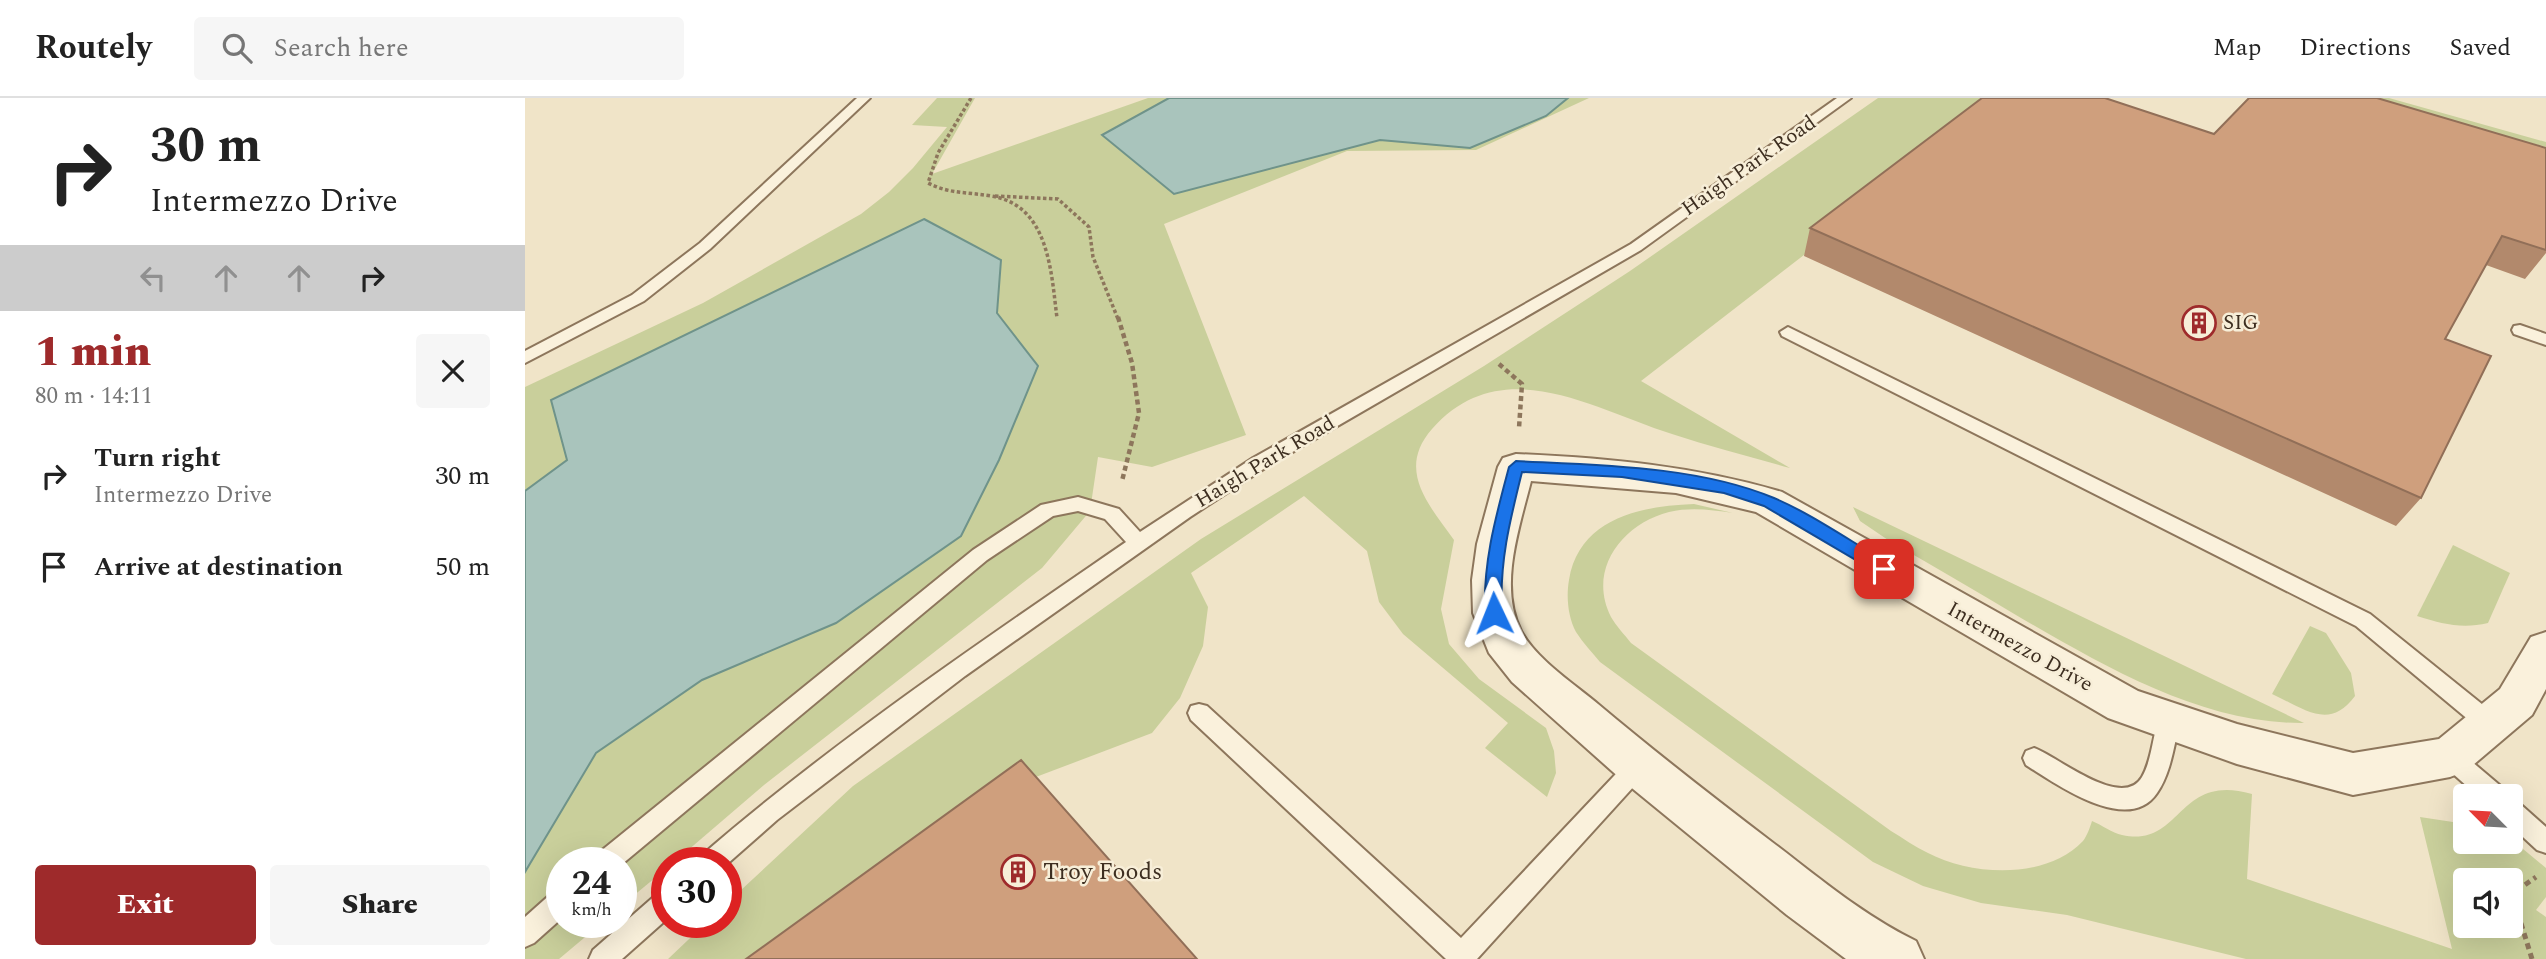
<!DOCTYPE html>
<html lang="en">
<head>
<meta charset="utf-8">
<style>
  :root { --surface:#fff; --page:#f6f6f6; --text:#222; --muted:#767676; --line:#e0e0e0; --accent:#9e2a2b }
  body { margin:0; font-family:Spectral,serif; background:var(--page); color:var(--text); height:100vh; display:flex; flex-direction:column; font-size:26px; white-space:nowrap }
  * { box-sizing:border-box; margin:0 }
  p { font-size:23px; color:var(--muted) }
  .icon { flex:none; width:38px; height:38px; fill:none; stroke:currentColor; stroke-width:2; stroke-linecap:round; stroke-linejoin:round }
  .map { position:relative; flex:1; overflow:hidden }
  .panel { display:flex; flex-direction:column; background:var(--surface); width:525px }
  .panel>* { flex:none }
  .banner { background:#fff; color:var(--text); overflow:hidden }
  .needle { width:46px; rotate:294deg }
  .controls { position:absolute; left:1928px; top:686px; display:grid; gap:14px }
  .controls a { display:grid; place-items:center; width:70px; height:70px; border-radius:7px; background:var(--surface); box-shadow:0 7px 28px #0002; font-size:35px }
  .speed { position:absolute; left:21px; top:749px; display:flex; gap:14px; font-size:35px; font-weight:700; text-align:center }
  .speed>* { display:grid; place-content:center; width:91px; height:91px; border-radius:50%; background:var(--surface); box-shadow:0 7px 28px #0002; line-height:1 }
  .speed small { font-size:18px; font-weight:400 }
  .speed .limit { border:10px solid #d22; background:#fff; color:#111 }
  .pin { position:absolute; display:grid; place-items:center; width:60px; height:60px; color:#fff; margin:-30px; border-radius:14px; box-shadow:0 4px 10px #0006 }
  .me { position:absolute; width:77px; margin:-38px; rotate:358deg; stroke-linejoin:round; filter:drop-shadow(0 0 5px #0008) }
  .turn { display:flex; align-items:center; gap:24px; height:147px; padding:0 35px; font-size:32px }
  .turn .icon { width:91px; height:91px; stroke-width:2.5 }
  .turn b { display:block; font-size:49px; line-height:60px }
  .lanes { display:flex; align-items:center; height:66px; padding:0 35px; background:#0003; justify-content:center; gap:35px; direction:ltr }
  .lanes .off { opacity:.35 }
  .round { display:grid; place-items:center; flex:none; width:74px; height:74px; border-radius:7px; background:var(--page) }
  .overview { display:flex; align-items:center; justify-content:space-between; height:119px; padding:0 35px }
  h1 { font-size:42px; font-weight:800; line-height:52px; color:var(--accent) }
  .cta { display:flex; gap:14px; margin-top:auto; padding:14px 35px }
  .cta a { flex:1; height:80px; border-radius:7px; background:var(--accent); color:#fff; font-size:28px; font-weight:800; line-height:80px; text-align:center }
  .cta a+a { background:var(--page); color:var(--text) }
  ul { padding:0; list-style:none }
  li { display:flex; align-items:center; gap:21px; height:91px; padding:0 35px }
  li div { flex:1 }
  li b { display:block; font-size:26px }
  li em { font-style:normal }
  header { display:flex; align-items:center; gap:42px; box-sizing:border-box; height:98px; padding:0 35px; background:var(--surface); border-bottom:2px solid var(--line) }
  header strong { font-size:33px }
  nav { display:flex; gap:38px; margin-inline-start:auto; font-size:24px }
  .search { width:490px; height:63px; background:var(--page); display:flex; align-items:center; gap:18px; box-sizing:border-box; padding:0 24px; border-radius:7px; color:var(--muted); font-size:26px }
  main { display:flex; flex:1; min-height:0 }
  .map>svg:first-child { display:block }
  .green { fill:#c9cf9b; fill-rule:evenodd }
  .water { fill:#a9c4bc; stroke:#6f938a; stroke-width:2 }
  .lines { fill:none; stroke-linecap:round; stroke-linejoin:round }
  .lane-casing { stroke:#8d765c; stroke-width:4 }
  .street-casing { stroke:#8d765c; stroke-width:4 }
  .path-far2 { stroke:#8d765c; stroke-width:3.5; stroke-dasharray:3.5 2.5; stroke-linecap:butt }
  .path-far1 { stroke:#8d765c; stroke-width:4.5; stroke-dasharray:5 3.5; stroke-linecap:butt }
  .path { stroke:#8d765c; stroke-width:5; stroke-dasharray:6 4.5; stroke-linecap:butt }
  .lane { fill:#faf1dc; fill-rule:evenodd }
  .street { fill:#faf1dc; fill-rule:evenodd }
  .wall { fill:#b2896c }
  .building { fill:#cf9f7d; stroke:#916f58; stroke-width:2 }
  .route { fill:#1a73e8; stroke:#114b97; stroke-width:2 }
  .labels { text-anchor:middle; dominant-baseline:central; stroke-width:5; stroke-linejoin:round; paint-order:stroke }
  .street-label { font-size:21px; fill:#3d2e20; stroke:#f7eed8 }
  .poi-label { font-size:21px; fill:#3d2e20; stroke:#f7eed8; text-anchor:start }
  .near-poi-label { font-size:24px; fill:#3d2e20; stroke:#f7eed8; text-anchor:start }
</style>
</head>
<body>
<header>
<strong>Routely</strong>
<div class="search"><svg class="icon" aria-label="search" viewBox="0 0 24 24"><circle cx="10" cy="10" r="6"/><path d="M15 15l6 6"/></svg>Search here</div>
<nav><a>Map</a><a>Directions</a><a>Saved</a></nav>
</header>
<main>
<section class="panel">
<div class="banner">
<div class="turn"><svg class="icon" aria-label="right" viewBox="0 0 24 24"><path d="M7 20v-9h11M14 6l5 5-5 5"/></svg><div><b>30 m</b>Intermezzo Drive</div></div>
<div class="lanes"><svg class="icon off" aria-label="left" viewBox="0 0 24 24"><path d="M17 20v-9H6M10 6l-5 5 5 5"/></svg><svg class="icon off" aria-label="ahead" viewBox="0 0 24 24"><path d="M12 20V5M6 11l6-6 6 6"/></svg><svg class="icon off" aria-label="ahead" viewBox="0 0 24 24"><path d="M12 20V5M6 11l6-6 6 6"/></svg><svg class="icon" aria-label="right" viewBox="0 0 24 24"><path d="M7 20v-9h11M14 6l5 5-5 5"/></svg></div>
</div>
<div class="overview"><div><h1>1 min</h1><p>80 m · 14:11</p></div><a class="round"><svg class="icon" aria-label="close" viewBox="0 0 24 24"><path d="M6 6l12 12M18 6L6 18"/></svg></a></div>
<ul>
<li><svg class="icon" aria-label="right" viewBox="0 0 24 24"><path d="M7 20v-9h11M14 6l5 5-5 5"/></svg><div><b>Turn right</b><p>Intermezzo Drive</p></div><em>30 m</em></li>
<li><svg class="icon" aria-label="arrive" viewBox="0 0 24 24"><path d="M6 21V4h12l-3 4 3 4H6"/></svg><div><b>Arrive at destination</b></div><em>50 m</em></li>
</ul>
<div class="cta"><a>Exit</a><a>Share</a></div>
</section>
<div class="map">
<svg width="2021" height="861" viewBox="0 0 2021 861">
  <rect width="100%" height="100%" fill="#f0e4c8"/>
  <!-- green -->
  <g class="green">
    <path d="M 412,0 L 450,0 L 407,76 L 623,0 L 644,0 L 577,37 L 649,96 L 855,42 L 945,50 L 1021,18 L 1043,0 L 1064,0 L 951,52 L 822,53 L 639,126 L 721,337 L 627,369 L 573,359 L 565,413 L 517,470 L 239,687 L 148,765 L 142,765 L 142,770 L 96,808 L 96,765 L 37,765 L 37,824 L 78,824 L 34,861 L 0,861 L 0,774 L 71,655 L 177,582 L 311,525 L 513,268 L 472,215 L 26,303 L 42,362 L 0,393 L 0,289 L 178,205 L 336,116 L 364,94 L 388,70 L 422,29 L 387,27 Z"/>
    <path d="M 1353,0 L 1482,0 L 1116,283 L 1265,370 C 1226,359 1186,349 1147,336 C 1068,311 977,252 907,331 C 871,372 904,407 929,442 L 916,511 L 924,546 L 954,581 L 1021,630 L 1029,653 L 1031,675 L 1022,699 L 960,650 L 983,625 L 878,536 L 854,504 L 842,453 L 779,398 L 666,475 L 683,509 L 678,548 L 655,600 L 627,635 L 490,687 L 256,861 L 143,861 L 182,824 L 201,824 L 201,806 L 328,688 L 676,441 L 959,268 L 1105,173 Z"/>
    <path d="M 1827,0 L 1864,0 L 2021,44 L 2021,49 L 2006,45 L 2001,52 Z"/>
    <path d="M 1169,406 L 1208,415 C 1187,412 1166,409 1144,414 C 1097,426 1062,472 1086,519 C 1091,528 1100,537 1106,545 L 1366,733 C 1378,740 1390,749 1403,755 C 1447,778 1521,782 1558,743 C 1562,738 1565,729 1567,723 C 1577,727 1587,735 1597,737 C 1658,750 1651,674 1727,696 L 1722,781 L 1927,851 L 1895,719 L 1941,726 L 1941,744 L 1986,744 L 1986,741 L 2021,770 L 2021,799 L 2011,812 L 2021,819 L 2021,861 L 1721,861 L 1542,817 L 1456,805 L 1398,788 L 1348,764 L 1075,564 C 1067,554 1058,545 1051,534 C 1043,519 1041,499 1044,482 C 1054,420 1116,408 1169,406 ZM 1941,782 L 1986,782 L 1986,828 L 1941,828 Z"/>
    <path d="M 1328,409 L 1779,625 C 1677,626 1581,569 1496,520 C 1453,494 1410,469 1366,444 L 1335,423 Z"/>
    <path d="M 1928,447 L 1985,475 L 1963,525 C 1937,531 1917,526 1892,518 Z"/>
    <path d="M 1785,528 L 1801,535 L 1826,575 L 1830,598 C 1804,633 1780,611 1747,596 Z"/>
  </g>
  <!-- water -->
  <g class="water">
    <path d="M 644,0 L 1043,0 L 1021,18 L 945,50 L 855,42 L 649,96 L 577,37 Z"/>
    <path d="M 399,121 L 476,162 L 472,215 L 513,268 L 474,362 L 436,438 L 311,525 L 177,582 L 71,655 L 0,774 L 0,393 L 42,362 L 26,302 Z"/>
  </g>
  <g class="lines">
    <!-- lane casing -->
    <g class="lane-casing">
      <g id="lane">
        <path d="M 332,0 L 345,0 L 185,151 L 119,203 L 0,265 L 0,253 L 107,197 L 175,145 Z"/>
        <path d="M 1312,0 L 1326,0 L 1116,152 L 740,370 L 665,419 L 440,578 L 252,722 L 201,767 L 201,765 L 174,765 L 177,757 C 310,642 457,543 601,444 L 580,421 L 553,413 L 528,418 L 462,462 L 96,767 L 96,765 L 68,765 L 71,757 L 448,452 L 516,407 L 553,399 L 594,411 L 615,434 L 728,360 L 1106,146 Z"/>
        <path d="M 1995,227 L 2021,236 L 2021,247 L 1989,236 L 1987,232 L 1989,228 Z"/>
        <path d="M 1263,229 L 1845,516 L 1973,619 L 1976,626 L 1973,633 L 1965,636 L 1957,633 L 1831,528 L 1257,238 L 1255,234 Z"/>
        <path d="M 674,606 L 682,608 L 936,840 L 1105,661 L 1113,658 L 1121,661 L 1125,668 L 1121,675 L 952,861 L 921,861 L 666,622 L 663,615 L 666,608 Z"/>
        <path d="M 1644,613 L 1652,616 L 1655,623 C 1649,647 1646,675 1632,695 C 1603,738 1531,686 1501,667 L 1498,660 L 1501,653 L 1509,650 C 1532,658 1597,713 1617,679 C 1628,660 1627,636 1636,616 Z"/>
        <path d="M 1925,649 L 1933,652 L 1978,690 L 1982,698 L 1953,698 L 1917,666 L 1914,659 L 1917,652 Z"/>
        <path d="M 1986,702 L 1994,705 L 2021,729 L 2021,755 L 2012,752 L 1986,728 Z"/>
        <path d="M 37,791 L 37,820 L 9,845 L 0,849 L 0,819 L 28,794 Z"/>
        <path d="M 142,792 L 142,821 L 97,861 L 64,861 L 68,852 L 133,795 Z"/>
      </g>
    </g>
    <!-- street casing -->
    <g class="street-casing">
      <path id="street" d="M 991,356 C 1082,360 1169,368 1257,394 L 1613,593 L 1712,626 L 1828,655 L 1914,641 L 1975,591 L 2006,539 L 2021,534 L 2021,591 L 2007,617 L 1941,673 L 1925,679 L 1828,697 L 1712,666 L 1583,620 L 1231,414 L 1151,395 L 1006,383 C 995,428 973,488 996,533 C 1012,562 1048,585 1073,606 C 1130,654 1188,699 1247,744 C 1293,779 1339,818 1391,843 L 1399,861 L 1321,861 L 1262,817 L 1097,682 L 987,584 L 964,555 L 948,515 L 947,482 L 952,446 L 973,369 L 978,360 Z"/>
    </g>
    <!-- path-far2 -->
    <g class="path-far2">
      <path d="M 446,0 L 413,55 L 403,85 C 424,96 443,94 466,98 C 524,107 526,173 532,220"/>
      <path d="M 470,98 L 533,101 L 564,129 L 568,159 L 593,221"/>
    </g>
    <!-- path-far1 -->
    <g class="path-far1">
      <path d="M 593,219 L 607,265 L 614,315 L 597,383"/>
      <path d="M 974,266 L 997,286 L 994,330"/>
    </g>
    <!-- path -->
    <path class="path" d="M 2007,861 L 1987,796 L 2011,779"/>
    <!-- lane -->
    <use href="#lane" class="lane"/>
    <!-- street -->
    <use href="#street" class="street"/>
  </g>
  <!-- wall -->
  <path class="wall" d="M 1689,36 L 2021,50 L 2021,155 L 2000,181 L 1961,167 L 1920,241 L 1896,400 L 1871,428 L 1279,158 L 1285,130 Z"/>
  <!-- building -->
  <g class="building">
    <path d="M 1457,0 L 1580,0 L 1689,36 L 1724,0 L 1852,0 L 2021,50 L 2021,152 L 1977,138 L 1920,241 L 1966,258 L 1896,400 L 1285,130 Z"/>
    <path d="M 496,662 L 672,861 L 221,861 Z"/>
  </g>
  <!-- route -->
  <path class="route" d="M 991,363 C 1073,367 1173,368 1249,400 C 1287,416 1328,445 1365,466 L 1367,471 L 1359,477 L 1353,475 L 1239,408 L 1199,395 L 1097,379 L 997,374 C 985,422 974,465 977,515 L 975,519 L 963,519 L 960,515 C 958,463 971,418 984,369 Z"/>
  <!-- icons -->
  <defs>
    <g id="building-ring" transform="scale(1.75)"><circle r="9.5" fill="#f7eed8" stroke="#9e2a2b" stroke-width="1.5"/><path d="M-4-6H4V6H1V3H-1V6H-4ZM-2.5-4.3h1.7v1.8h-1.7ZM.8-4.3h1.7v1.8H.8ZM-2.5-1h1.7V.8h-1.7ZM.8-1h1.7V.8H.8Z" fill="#9e2a2b"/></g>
  </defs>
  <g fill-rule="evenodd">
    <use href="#building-ring" x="1674" y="225"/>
    <use href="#building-ring" x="493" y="774"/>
  </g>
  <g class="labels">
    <!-- street labels -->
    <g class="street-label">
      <text transform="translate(1224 68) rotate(-35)">Haigh Park Road</text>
      <text transform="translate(740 364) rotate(-31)">Haigh Park Road</text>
      <text transform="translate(1495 549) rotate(29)">Intermezzo Drive</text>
    </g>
    <!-- poi labels -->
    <g class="poi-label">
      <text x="1698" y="225">SIG</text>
    </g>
    <!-- near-poi labels -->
    <g class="near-poi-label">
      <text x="518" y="774">Troy Foods</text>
    </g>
  </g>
</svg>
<div class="controls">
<a><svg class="needle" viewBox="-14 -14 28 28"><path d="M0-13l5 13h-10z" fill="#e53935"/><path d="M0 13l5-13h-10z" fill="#767676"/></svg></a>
<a><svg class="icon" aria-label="sound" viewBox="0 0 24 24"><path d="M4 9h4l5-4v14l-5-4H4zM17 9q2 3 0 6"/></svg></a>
</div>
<div class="speed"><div>24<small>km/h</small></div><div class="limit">30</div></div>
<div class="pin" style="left:1359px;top:471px;background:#d93025"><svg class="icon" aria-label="arrive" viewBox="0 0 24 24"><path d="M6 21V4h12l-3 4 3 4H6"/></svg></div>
<svg class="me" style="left:969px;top:515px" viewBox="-20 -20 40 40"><path d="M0-17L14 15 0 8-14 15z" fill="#1a73e8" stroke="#fff" stroke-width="4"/></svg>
</div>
</main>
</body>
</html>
